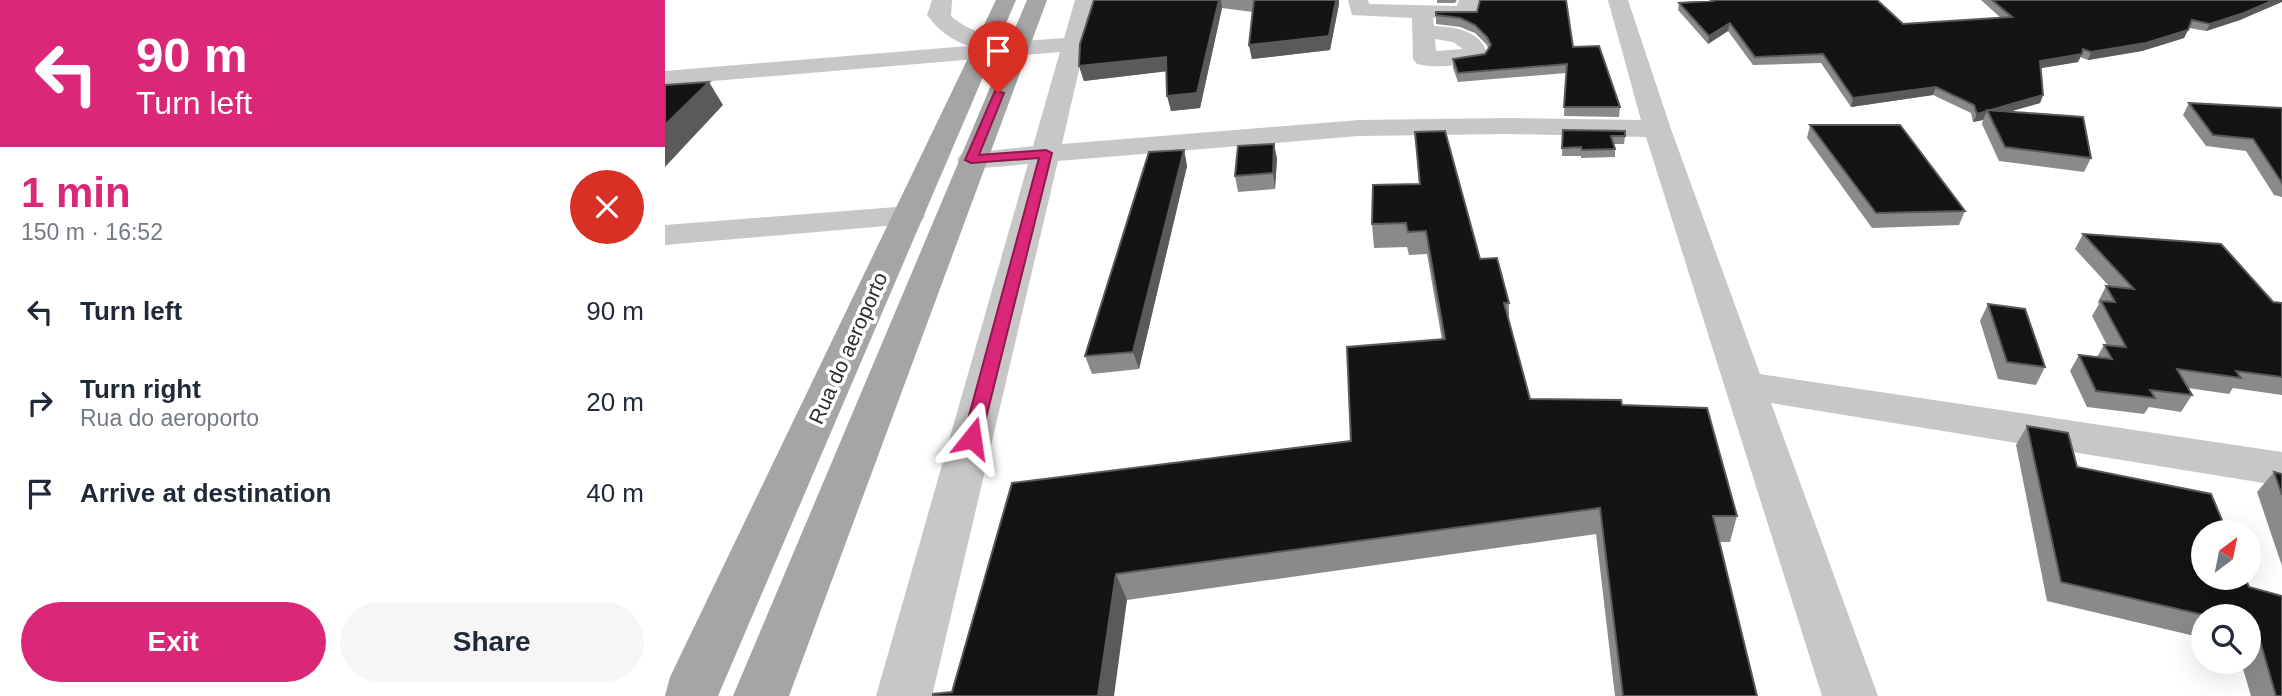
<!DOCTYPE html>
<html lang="en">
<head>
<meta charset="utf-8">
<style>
  :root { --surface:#fff; --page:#f6f6f7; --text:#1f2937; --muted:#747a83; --accent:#db2777 }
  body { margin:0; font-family:Helvetica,sans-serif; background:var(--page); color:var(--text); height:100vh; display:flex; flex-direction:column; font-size:26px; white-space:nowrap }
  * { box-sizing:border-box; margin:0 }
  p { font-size:23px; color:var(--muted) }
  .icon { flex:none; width:38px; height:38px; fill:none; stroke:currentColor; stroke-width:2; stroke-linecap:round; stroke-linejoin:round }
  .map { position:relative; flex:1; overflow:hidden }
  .panel { display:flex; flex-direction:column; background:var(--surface); width:665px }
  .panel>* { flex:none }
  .guide { background:#db2777; color:#fff; overflow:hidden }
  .needle { width:46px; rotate:32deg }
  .fabs { position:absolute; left:1526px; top:520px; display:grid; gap:14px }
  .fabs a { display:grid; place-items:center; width:70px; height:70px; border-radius:50%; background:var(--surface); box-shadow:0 7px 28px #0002; font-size:35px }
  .pin { position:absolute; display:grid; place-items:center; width:60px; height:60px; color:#fff; margin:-72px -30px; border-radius:50% 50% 50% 0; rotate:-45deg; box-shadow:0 0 7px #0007 }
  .pin .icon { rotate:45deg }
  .me { position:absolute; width:77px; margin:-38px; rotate:15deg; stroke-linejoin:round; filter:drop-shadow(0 0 5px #0008) }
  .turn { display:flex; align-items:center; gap:24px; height:147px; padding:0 21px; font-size:32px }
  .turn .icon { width:91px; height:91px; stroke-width:2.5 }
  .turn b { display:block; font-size:49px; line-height:60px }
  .round { display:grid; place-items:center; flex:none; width:74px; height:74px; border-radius:37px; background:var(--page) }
  .overview { display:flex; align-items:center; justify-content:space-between; height:119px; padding:0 21px }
  h1 { font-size:42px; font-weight:600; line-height:52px; color:var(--accent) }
  .button { display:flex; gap:14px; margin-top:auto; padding:14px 21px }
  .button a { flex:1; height:80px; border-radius:42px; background:var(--accent); color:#fff; font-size:28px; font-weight:600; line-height:80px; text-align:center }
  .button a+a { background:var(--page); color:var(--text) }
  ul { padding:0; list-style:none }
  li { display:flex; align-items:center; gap:21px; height:91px; padding:0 21px }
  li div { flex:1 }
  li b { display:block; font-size:26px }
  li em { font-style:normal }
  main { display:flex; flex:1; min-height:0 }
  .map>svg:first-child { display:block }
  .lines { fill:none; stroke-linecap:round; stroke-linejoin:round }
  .minor { fill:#c7c7c7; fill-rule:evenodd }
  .major { fill:#a5a5a5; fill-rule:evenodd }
  .wall { fill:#8a8a8a }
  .shaded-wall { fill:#5a5a5a }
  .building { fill:#141414; stroke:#5a5a5a; stroke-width:2 }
  .route { fill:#db2777; stroke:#8e194d; stroke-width:2 }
  .labels { text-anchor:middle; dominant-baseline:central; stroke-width:7; stroke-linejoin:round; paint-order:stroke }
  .street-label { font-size:21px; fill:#2d2d2d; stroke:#fff }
</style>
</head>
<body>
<main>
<section class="panel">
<div class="guide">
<div class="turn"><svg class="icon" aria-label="left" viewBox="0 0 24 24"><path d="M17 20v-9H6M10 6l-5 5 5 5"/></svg><div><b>90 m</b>Turn left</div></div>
</div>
<div class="overview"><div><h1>1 min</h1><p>150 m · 16:52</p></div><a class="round" style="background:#d93025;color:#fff"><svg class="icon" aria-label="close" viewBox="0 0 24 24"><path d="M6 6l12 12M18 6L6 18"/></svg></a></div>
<ul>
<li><svg class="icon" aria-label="left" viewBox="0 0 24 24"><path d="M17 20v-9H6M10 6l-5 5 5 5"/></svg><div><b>Turn left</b></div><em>90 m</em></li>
<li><svg class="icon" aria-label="right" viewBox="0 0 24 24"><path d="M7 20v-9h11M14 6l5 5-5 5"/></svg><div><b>Turn right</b><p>Rua do aeroporto</p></div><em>20 m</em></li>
<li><svg class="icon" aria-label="arrive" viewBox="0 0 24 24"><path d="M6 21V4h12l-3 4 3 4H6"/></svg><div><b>Arrive at destination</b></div><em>40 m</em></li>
</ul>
<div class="button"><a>Exit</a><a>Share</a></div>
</section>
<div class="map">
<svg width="1617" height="696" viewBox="0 0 1617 696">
  <rect width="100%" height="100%" fill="#fff"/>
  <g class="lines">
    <!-- minor -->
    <g class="minor">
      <path d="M 267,0 L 287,0 L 286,16 C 299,29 324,34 332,43 L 399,38 L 410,0 L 430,0 L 397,144 L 694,120 L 843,118 L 976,120 L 943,0 L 963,0 L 1006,129 L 1095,374 L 1617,452 L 1617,486 L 1106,403 L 1213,696 L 1157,696 L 981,137 L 843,134 L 694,136 L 393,161 L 267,696 L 211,696 L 363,164 L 306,169 L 296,166 L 292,160 L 296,154 L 368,146 L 395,52 L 0,85 L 0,71 L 303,46 C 285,39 273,30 262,15 Z"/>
      <path d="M 683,0 L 703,0 L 704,4 L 792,6 L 794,0 L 814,0 L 810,18 L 768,18 L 769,26 C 792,27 816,31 823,55 L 819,60 C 800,65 771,69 752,64 L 748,59 L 747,18 L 687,15 ZM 770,39 L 788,42 L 798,49 L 771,51 Z"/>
      <path d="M 244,206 L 255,209 L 260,216 L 255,223 L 0,245 L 0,225 Z"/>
    </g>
    <!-- major -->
    <g class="major">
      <path d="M 331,0 L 351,0 L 53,696 L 0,696 L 5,677 Z"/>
      <path d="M 362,0 L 382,0 L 124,696 L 68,696 Z"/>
    </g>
  </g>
  <!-- wall -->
  <g class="wall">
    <path d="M 429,0 L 674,0 L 674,4 L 665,50 L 587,59 L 584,45 L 588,12 L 557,8 L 535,108 L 506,111 L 501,71 L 419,81 L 414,66 Z"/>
    <path d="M 772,0 L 792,0 L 790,3 L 772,3 Z"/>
    <path d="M 1044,0 L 1212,0 L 1238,24 L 1336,18 L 1316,0 L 1617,0 L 1575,20 L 1541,31 L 1524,28 L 1519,38 L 1477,51 L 1423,60 L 1415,57 L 1413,62 L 1376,68 L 1378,95 L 1375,103 L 1344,112 L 1426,158 L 1419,172 L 1334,161 L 1317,124 L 1318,120 L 1308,122 L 1306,113 L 1268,95 L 1186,107 L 1156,63 L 1088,65 L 1063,31 L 1043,44 L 1013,10 L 1014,3 L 1044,1 Z"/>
    <path d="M 771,12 L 812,12 L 908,47 L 955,107 L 954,117 L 899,116 L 901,73 L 793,82 L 788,68 L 788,59 L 820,54 L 823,49 L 822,45 L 810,33 L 795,27 L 771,24 Z"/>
    <path d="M 1524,103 L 1617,108 L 1617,197 L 1609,195 L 1581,151 L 1541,146 L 1518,115 Z"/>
    <path d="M 1145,125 L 1300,211 L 1294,225 L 1207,228 L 1142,138 Z"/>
    <path d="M 898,130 L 960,136 L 959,144 L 949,144 L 950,149 L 950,157 L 916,158 L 916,156 L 897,156 Z"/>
    <path d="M 750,132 L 815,259 L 844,303 L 844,321 L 865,399 L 957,405 L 1072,516 L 1065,542 L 1054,542 L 1092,696 L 950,696 L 931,534 L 462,600 L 287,692 L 347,483 L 686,441 L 777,340 L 762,254 L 744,255 L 742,247 L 709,248 L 707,224 L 754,184 Z"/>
    <path d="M 609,144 L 612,159 L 610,189 L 573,192 L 570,176 Z"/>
    <path d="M 519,150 L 522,166 L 474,369 L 427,374 L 420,356 Z"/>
    <path d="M 1418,234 L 1608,302 L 1617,303 L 1617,395 L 1568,388 L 1564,394 L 1523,388 L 1527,395 L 1516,412 L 1484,407 L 1479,414 L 1422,407 L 1405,371 L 1414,355 L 1432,357 L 1439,345 L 1442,345 L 1427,316 L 1434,304 L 1433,302 L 1441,286 L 1444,286 L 1410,249 Z"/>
    <path d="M 1323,304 L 1380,367 L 1371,385 L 1333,379 L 1315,321 Z"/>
    <path d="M 1362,426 L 1412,467 L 1580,578 L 1617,696 L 1586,696 L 1576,662 L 1584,662 L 1584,616 L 1538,616 L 1538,638 L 1382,601 L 1351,445 Z"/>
    <path d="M 1609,472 L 1617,474 L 1617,566 L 1592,492 Z"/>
  </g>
  <!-- shaded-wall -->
  <g class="shaded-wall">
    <path d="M 554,0 L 556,0 L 557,8 L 535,108 L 506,111 L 502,96 Z"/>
    <path d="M 671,0 L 674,0 L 674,4 L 665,50 L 587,59 L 584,45 Z"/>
    <path d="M 1609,0 L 1617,0 L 1617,2 L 1575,20 L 1541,31 L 1545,24 Z"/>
    <path d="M 1065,23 L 1063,31 L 1043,44 L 1044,36 Z"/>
    <path d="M 1523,30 L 1519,38 L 1477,51 L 1423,60 L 1426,52 Z"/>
    <path d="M 1417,54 L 1413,62 L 1371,69 L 1375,61 Z"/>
    <path d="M 501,57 L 504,71 L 419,81 L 414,66 Z"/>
    <path d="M 44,82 L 58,105 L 0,167 L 0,125 Z"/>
    <path d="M 1271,87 L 1268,95 L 1186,107 L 1188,98 Z"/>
    <path d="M 1378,95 L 1375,103 L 1325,117 L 1322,111 Z"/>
    <path d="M 1322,111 L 1318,120 L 1308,122 L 1312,114 Z"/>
    <path d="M 609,144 L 612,159 L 610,189 L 608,173 Z"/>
    <path d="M 519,150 L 522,166 L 474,369 L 468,352 Z"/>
    <path d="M 451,574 L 462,600 L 449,696 L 433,696 Z"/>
  </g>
  <!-- building -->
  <g class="building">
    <path d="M 429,0 L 554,0 L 532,93 L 502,96 L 501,57 L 414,66 L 415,44 Z"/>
    <path d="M 589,0 L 671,0 L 664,36 L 584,45 Z"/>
    <path d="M 815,0 L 901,0 L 908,47 L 934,46 L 955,107 L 899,107 L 902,64 L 793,73 L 788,59 L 820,54 L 826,45 L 822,37 L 810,25 L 795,18 L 771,15 L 771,12 L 812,12 Z"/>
    <path d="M 1047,0 L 1212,0 L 1238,24 L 1347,17 L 1327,0 L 1609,0 L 1579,13 L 1545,24 L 1527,20 L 1523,30 L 1481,43 L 1426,52 L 1418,49 L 1417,54 L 1375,61 L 1378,95 L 1312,114 L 1309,105 L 1271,87 L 1188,98 L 1158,54 L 1090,57 L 1065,23 L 1044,36 L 1014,3 L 1048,1 Z"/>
    <path d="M 44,82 L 0,125 L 0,85 Z"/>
    <path d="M 1524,103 L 1617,108 L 1617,183 L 1588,139 L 1548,135 Z"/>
    <path d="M 1322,110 L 1418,117 L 1426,158 L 1340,147 Z"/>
    <path d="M 1145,125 L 1235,125 L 1300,211 L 1211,213 Z"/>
    <path d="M 898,130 L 960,131 L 960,136 L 946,136 L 950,149 L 917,150 L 916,147 L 897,148 Z"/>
    <path d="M 780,131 L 815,259 L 832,258 L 844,303 L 839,303 L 865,399 L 956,400 L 957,405 L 1042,408 L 1072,516 L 1048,516 L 1092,696 L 958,696 L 935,508 L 451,574 L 433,696 L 268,696 L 268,694 L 287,692 L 347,483 L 686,441 L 682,347 L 780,339 L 761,231 L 743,232 L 741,223 L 707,224 L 708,185 L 755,184 L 750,132 Z"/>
    <path d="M 609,144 L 608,173 L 570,176 L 573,146 Z"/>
    <path d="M 519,150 L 468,352 L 420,356 L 484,152 Z"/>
    <path d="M 1418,234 L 1556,244 L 1608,302 L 1617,303 L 1617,377 L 1571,371 L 1576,378 L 1512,369 L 1527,395 L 1485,390 L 1490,398 L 1431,391 L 1414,355 L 1447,359 L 1439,345 L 1461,347 L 1436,301 L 1450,302 L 1441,286 L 1469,289 Z"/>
    <path d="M 1323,304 L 1360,309 L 1380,367 L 1342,362 Z"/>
    <path d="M 1362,426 L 1403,433 L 1412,467 L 1546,494 L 1562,532 L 1538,532 L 1538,578 L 1580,578 L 1584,587 L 1617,596 L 1617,696 L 1611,696 L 1591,627 L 1584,626 L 1584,616 L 1543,616 L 1396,582 Z"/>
    <path d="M 1609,472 L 1617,474 L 1617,495 Z"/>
  </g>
  <!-- route -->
  <path class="route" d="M 330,91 L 339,93 L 314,155 L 381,150 L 387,153 L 316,438 L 313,442 L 300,442 L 298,438 L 374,158 L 306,163 L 300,160 Z"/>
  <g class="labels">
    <!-- street labels -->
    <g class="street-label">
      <text transform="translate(183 348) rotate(-66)">Rua do aeroporto</text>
    </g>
  </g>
</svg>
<div class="fabs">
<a><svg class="needle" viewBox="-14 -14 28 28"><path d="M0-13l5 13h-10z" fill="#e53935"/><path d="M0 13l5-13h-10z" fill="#747a83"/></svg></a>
<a><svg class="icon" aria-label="search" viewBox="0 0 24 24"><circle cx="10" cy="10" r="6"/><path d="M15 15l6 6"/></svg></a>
</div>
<div class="pin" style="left:333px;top:93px;background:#d93025"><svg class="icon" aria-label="arrive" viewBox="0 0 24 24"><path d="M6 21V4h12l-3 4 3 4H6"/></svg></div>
<svg class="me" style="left:307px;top:438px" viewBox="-20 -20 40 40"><path d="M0-17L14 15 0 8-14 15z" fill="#db2777" stroke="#fff" stroke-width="4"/></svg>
</div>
</main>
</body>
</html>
